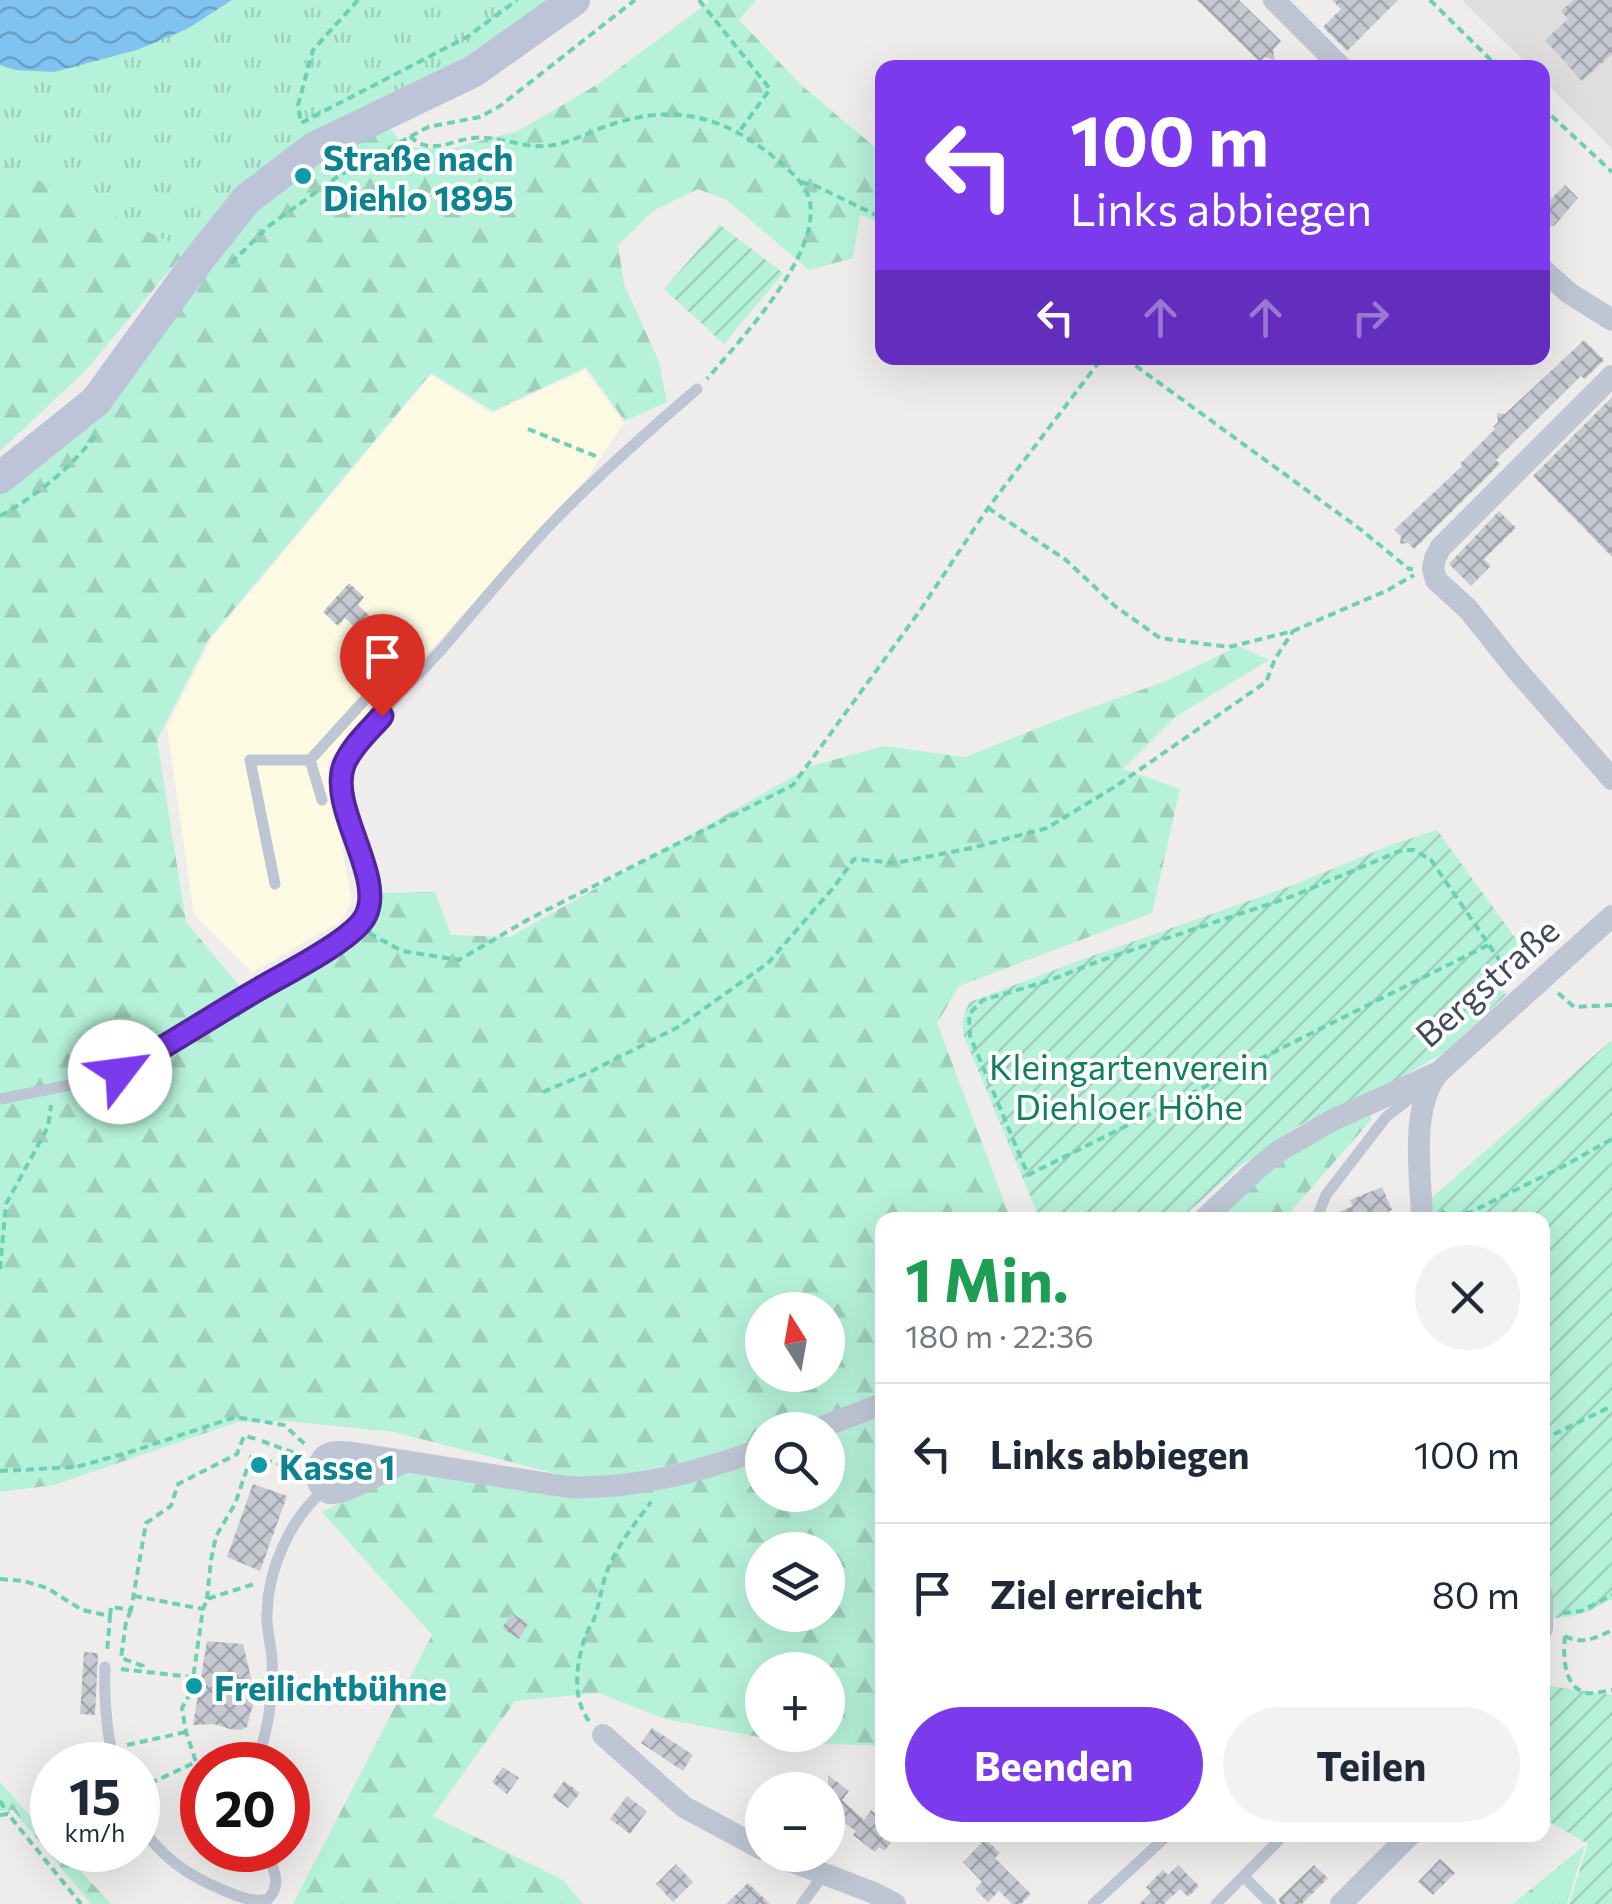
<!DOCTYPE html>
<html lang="de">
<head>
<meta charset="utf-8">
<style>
  :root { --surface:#fff; --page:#f2f2f3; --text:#1f2937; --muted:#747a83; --line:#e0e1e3; --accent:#7c3aed }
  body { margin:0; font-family:Commissioner,sans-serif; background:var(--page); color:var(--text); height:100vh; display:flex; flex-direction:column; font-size:38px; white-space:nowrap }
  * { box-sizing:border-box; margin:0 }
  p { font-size:32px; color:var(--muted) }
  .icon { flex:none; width:55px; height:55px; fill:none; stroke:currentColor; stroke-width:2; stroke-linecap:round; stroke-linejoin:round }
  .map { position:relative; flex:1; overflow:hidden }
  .panel { position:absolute; left:875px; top:1212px; width:675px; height:630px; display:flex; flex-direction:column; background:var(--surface); border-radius:20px; box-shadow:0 10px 40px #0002 }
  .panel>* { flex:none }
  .guide { position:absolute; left:875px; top:60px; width:675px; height:305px; border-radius:20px; box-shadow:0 10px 40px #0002; background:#7c3aed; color:#fff; overflow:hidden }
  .needle { width:65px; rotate:349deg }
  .tools { position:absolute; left:745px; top:1292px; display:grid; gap:20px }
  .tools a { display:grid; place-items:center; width:100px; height:100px; border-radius:50%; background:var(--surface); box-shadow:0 10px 40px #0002; font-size:50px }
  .speed { position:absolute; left:30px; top:1742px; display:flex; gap:20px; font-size:50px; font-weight:700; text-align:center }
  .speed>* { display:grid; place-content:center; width:130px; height:130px; border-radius:50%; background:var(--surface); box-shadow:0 10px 40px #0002; line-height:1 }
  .speed small { font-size:25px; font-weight:400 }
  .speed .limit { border:15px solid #d22; background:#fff; color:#111 }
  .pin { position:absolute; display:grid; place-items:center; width:85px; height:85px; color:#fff; margin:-102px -42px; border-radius:50% 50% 50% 0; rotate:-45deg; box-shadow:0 0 10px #0007 }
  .pin .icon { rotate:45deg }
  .me { position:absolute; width:110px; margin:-55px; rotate:60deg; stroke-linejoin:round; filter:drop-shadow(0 0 8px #0008) }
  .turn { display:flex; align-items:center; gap:35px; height:210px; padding:0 30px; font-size:45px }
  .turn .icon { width:130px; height:130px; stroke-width:2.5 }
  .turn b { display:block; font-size:70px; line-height:85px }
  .lanes { display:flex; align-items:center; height:95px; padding:0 30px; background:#0003; justify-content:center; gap:50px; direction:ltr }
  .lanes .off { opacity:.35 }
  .round { display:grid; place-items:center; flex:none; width:105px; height:105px; border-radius:52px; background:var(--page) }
  .overview { display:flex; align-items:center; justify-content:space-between; height:170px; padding:0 30px }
  h1 { font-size:60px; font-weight:700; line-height:75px; color:#1e9e55 }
  .primary-button { display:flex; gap:20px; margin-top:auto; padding:20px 30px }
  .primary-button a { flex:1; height:115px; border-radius:60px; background:var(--accent); color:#fff; font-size:40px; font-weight:700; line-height:115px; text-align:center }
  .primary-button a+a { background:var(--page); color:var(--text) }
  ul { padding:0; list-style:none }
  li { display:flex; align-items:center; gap:30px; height:140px; padding:0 30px; border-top:2px solid var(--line) }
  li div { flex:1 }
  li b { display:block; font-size:38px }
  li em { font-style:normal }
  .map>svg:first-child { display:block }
  .commercial { fill:#fcfae2 }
  .education { fill:#e0ddde }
  .forest { fill:url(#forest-firs); fill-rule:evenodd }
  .park { fill:url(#park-tufts) }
  .garden { fill:url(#garden-furrows) }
  .water { fill:url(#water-waves) }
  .building { fill:url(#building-cross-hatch) }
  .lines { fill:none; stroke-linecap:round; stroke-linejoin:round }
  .path { stroke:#6dd0b4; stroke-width:4; stroke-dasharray:8 5; stroke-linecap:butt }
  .service { stroke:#bec5d3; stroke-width:11 }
  .minor { stroke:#bec5d3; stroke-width:22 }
  .secondary { stroke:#bdc4d7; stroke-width:32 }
  .route-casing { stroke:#51269a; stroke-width:25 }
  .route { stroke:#7c3aed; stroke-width:18 }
  .culture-dot { fill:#0f9aa8; stroke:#fff; stroke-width:4 }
  .labels { text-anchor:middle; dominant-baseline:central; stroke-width:8; stroke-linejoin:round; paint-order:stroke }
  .culture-label { font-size:35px; font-weight:bold; fill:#0d838f; stroke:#fff; text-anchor:start }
  .street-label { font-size:35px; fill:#434b5a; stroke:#fff }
  .park-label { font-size:35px; fill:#117e5e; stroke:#fff }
</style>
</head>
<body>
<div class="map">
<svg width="1612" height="1904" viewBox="0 0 1612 1904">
  <defs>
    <pattern id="forest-firs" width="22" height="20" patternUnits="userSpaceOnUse" patternTransform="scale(2.5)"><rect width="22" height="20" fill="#b6f1d9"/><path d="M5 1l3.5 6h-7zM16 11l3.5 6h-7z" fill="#9ed0bc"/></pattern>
    <pattern id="park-tufts" width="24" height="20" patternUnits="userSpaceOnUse" patternTransform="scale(2.5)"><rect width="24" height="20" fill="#b6f1d9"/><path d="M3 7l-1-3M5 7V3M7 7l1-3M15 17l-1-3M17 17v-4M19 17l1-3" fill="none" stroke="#9ed0bc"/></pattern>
    <pattern id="garden-furrows" width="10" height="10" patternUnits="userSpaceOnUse" patternTransform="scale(2.5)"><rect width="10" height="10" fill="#b6f1d9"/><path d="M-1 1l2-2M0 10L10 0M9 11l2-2" fill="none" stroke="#9ed0bc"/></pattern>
    <pattern id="water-waves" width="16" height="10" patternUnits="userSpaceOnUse" patternTransform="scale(2.5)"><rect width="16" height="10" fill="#80c2f0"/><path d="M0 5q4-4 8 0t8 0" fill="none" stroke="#6aa0c5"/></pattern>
    <pattern id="building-cross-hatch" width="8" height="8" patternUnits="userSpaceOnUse" patternTransform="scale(2.5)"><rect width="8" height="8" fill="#c7c9d2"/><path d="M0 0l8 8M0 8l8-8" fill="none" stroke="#a3a5ad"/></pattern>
  </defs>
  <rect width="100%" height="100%" fill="#efecec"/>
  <!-- commercial -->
  <path class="commercial" d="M 585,370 L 624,423 L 587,478 L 327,763 L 352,902 L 341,921 L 252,973 L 194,915 L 167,726 L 211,639 L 431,375 L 492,413 Z"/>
  <!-- education -->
  <path class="education" d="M 1462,0 L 1612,0 L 1612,149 L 1543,80 L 1542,68 L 1530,67 Z"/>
  <!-- forest -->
  <g class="forest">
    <path d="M 0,0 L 296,147 L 226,203 L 86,370 L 0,451 Z"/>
    <path d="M 708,0 L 756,0 L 739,20 L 801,85 L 882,153 L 882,223 L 860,215 L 853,258 L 809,270 L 727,200 L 698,189 L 653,211 L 618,245 L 624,284 L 659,362 L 667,402 L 625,421 L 586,367 L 493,411 L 431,373 L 208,640 L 157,740 L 186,922 L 253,1002 L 351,944 L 377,920 L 379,893 L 435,892 L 451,935 L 510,937 L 812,766 L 883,746 L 965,757 L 1079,712 L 1166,681 L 1239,646 L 1269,660 L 1175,717 L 1123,769 L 1180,789 L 1152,913 L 959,986 L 937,1023 L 1011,1220 L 882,1220 L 882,1393 L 787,1430 L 762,1430 L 762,1439 L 727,1453 L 590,1482 L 589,1497 L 608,1497 L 723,1473 L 762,1458 L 762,1495 L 828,1495 L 828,1434 L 882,1413 L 882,1746 L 785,1742 L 665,1719 L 599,1693 L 515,1701 L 433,1816 L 563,1880 L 583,1904 L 293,1904 L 432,1635 L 322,1512 L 409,1469 L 585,1481 L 394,1432 L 287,1421 L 238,1422 L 54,1485 L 0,1492 L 0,484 L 195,265 L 314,160 L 389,128 L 406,147 L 450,149 L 518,131 L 598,84 L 709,2 ZM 762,1310 L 828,1310 L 828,1375 L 762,1375 ZM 762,1550 L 828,1550 L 828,1615 L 762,1615 ZM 762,1670 L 828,1670 L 828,1735 L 762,1735 Z"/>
    <path d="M 1368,1113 L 1372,1119 L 1292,1210 L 1292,1220 L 1215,1220 L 1284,1158 Z"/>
    <path d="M 0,1782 L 52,1841 L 52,1850 L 61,1850 L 111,1904 L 91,1904 L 13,1810 L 0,1811 Z"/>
    <path d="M 1585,1845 L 1567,1904 L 1513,1904 Z"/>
  </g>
  <!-- park -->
  <path class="park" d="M 0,0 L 548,0 L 469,56 L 236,188 L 180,247 L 0,162 Z"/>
  <!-- garden -->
  <g class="garden">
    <path d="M 720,225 L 783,273 L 724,344 L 664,289 Z"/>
    <path d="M 1437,830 L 1524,950 L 1493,976 L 1506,995 L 1443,1053 L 1406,1075 L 1296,1127 L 1240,1166 L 1179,1220 L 1040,1220 L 964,1036 C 961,1022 963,1014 970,1002 L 1078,961 L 1288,887 L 1391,845 Z"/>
    <path d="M 1612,1040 L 1612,1599 C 1589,1612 1576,1618 1550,1618 L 1547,1572 L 1543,1556 L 1542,1220 L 1430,1220 L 1429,1200 Z"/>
    <path d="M 1543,1685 L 1612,1695 L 1612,1904 L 1569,1904 L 1588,1844 L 1543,1818 Z"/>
  </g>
  <!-- water -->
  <path class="water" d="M 0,0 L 232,0 L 187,29 L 137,50 L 54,72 L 15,70 L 0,65 Z"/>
  <!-- building -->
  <g class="building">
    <path d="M 1197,0 L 1239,0 L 1281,41 L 1273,50 L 1275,61 L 1265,57 L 1260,62 Z"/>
    <path d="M 1332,0 L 1398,0 L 1347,51 L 1323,27 L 1341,9 Z"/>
    <path d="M 1574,0 L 1612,0 L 1612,54 L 1582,81 L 1545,40 L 1568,19 L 1561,11 Z"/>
    <path d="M 1565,185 L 1578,198 L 1554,226 L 1542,226 L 1542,208 Z"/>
    <path d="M 1584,340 L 1604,360 L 1585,379 L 1581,376 L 1496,460 L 1500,464 L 1414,549 L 1408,543 L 1400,544 L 1401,536 L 1394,530 L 1462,466 L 1460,464 L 1495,429 L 1493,427 L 1498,422 L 1497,413 L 1505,414 Z"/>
    <path d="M 1612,397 L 1612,557 L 1533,476 Z"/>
    <path d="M 1499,511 L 1516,528 L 1484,559 L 1491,566 L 1471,586 L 1449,564 Z"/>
    <path d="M 349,583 L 364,597 L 358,605 L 371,617 L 361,624 L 359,631 L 345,618 L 338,626 L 323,612 Z"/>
    <path d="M 1382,1187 L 1392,1210 L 1371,1220 L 1326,1220 L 1327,1217 L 1353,1206 L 1350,1200 Z"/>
    <path d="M 253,1484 L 287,1496 L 260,1571 L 227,1557 Z"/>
    <path d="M 512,1613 L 528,1624 L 519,1639 L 502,1628 Z"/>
    <path d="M 207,1641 L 243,1644 L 252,1682 L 253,1704 L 247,1727 L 240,1730 L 230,1729 L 214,1724 L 193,1725 Z"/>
    <path d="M 84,1652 L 98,1653 L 95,1715 L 80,1714 Z"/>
    <path d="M 652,1728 L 693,1755 L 683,1771 L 641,1743 Z"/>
    <path d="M 503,1767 L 519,1778 L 507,1794 L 492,1782 Z"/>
    <path d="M 828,1775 L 849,1791 L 842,1800 L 864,1820 L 871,1810 L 882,1819 L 882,1836 L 891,1843 L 884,1851 L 879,1847 L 875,1852 L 853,1835 L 856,1831 L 832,1814 L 828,1820 Z"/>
    <path d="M 564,1781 L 580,1793 L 568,1808 L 552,1797 Z"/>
    <path d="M 627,1796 L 647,1811 L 630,1834 L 610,1819 Z"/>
    <path d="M 985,1839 L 1000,1853 L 995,1858 L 1031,1894 L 1021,1904 L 1012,1904 L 999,1891 L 988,1902 L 975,1889 L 982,1882 L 963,1862 Z"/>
    <path d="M 1440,1859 L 1455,1873 L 1433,1895 L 1418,1882 Z"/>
    <path d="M 676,1864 L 693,1882 L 673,1902 L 656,1884 Z"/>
    <path d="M 1178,1865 L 1199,1886 L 1188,1897 L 1180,1889 L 1164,1904 L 1139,1904 L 1151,1892 L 1146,1887 L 1163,1870 L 1168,1875 Z"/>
    <path d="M 1314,1865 L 1328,1878 L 1302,1904 L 1280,1904 L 1279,1899 Z"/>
    <path d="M 748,1883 L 770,1904 L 726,1904 Z"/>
  </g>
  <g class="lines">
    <!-- path -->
    <g class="path">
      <path d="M 358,0 L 313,50 L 298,105 L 301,123 L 467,37 L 517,0"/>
      <path d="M 699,0 L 770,89 L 739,132"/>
      <path d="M 1430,0 L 1499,68"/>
      <path d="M 1542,107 L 1612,172"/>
      <path d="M 410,136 C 429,156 449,141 473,138 C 497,135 522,148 548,146 C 571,143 591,131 613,124 C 678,102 730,119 781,163 C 792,173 805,184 809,198 C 824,252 740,340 707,379"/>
      <path d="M 801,182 L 816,186 L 882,218"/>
      <path d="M 231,263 L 270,225 L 340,175 L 428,127 L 480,117 L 500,106 L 635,0"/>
      <path d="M 1125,358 L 1360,529 L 1409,569 L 1413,569"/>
      <path d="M 528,429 L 598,457"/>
      <path d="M 988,508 L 1066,560 L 1115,606 L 1160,638 L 1229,647 L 1293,631 L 1388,590 L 1414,575"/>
      <path d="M 0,516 C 36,496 70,469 95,436"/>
      <path d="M 369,933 L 402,951 L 459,960 L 529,919 L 793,785 L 919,612 L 988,508 L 1102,358"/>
      <path d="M 1488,945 L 1028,1175 L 970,1036 L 969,1014 L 983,1000 L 1048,981 L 1102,960 L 1293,896 L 1402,850 L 1414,850 L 1431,860 L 1513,980"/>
      <path d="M 1558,993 L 1574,1007 L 1612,1005"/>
      <path d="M 543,1092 L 588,1073 L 680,1026 L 768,963 L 834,887 L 854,859 L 895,863 L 972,848 L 1047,828 L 1116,786 L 1266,682 L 1275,659 L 1293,631"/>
      <path d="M 1441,1211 L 1449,1216 L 1471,1212 L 1564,1166 L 1612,1139"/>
      <path d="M 0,1269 L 6,1204 L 48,1127 L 51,1105"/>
      <path d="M 1542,1440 L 1612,1406"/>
      <path d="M 262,1441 L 300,1455"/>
      <path d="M 264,1460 L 298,1470"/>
      <path d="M 0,1471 L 76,1467 L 130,1452 L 235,1417 L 284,1425 L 308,1447"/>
      <path d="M 0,1579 L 24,1581 L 47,1588 L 82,1610 L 110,1616 L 107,1653"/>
      <path d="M 134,1596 L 203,1609"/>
      <path d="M 207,1599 L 211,1560 L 216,1536 L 235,1504 L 251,1457 L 257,1458"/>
      <path d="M 131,1610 L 126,1622 L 121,1658 L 143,1666 L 142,1671"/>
      <path d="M 1563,1613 L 1581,1611 L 1612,1595"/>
      <path d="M 110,1616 L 111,1607 L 131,1610 L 146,1523 L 171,1506 L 178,1484 L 237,1454 L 244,1436 L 257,1439"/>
      <path d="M 1565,1636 C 1563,1655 1563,1688 1587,1693 C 1595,1694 1604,1691 1612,1690"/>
      <path d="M 1565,1636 C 1582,1645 1596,1638 1612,1630"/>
      <path d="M 121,1669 L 191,1677"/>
      <path d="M 589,1721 C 572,1699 576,1666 584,1640 C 586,1632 591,1626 594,1619 C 601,1599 602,1579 612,1560 C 623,1538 637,1521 651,1502"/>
      <path d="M 127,1745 L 186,1732"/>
      <path d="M 138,1789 L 196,1762 L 186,1732 L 182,1708 L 191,1692 L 203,1609 L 207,1599 L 257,1583"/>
      <path d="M 0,1801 L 8,1814"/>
      <path d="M 0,1815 L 8,1814 L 81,1904"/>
    </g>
    <!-- service -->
    <g class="service">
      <path d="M 369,629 L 419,674"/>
      <path d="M 310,760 L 322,800"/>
      <path d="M 275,884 L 250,760 L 310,760 L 401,660"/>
      <path d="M 0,1099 L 105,1078 L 120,1072 L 333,946 C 343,937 360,928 366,915 C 386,873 323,802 347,760 C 369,722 411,683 441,650 C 477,608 513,564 551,524 C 597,476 647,432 697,389"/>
      <path d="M 1316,1220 L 1326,1195 L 1386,1117 L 1425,1087"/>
      <path d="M 105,1667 C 104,1701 106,1732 115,1765"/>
      <path d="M 255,1765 C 268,1733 274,1694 272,1659 C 271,1644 266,1629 267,1613 C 268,1569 290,1519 324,1490"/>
      <path d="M 138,1822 C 159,1855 186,1875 223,1890 C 238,1896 251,1903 268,1899 C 283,1884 273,1868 266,1850"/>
      <path d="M 1244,1877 L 1271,1904"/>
      <path d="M 802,1904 L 823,1875"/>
      <path d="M 1093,1904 L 1168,1835"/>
      <path d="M 1216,1904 L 1284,1835"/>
    </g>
    <!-- minor -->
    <g class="minor">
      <path d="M 1274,0 L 1342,68"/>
      <path d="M 1542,269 L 1569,293 L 1612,320"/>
      <path d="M 1612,376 L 1441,547 L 1435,558 L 1433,569 L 1436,580 L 1468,609 L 1515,668 L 1612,779"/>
      <path d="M 1203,1220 L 1260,1166 L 1279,1151 L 1331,1121 L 1439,1072 L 1612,916"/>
      <path d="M 1422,1220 C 1421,1176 1409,1107 1439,1072"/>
      <path d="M 814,1430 L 882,1404"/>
      <path d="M 406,1462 C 390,1467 342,1497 329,1493 C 321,1491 318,1482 315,1475 C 322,1450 330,1451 354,1453 L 568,1487 C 633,1490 701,1471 762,1449"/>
      <path d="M 1542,1595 L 1542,1629"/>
      <path d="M 603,1735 L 684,1807 L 762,1849"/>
      <path d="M 775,1855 L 874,1893 L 895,1904"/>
      <path d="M 1341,1904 L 1410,1835"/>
    </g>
    <!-- secondary -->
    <path class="secondary" d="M 0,478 L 96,401 L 199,259 L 247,199 L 314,148 L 474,71 L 574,0"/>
  </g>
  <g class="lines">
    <!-- route casing -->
    <g class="route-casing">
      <path id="route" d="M 120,1072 C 165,1047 208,1019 252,993 C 278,977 355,940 366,915 C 385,876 328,807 344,765 C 351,747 370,730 382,716"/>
    </g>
    <!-- route -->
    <use href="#route" class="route"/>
  </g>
  <!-- markers -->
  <g class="culture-dot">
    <circle cx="303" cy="176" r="10"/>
    <circle cx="259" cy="1465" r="10"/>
    <circle cx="194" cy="1686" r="10"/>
  </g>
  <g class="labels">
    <!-- culture labels -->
    <g class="culture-label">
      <text x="323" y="156">Straße nach<tspan x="323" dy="40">Diehlo 1895</tspan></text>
      <text x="279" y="1465">Kasse 1</text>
      <text x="214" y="1686">Freilichtbühne</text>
    </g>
    <!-- street labels -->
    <g class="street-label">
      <text transform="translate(1486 981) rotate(-41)">Bergstraße</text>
    </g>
    <!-- park labels -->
    <g class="park-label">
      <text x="1129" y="1065">Kleingartenverein<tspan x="1129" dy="40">Diehloer Höhe</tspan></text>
    </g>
  </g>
</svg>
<div class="tools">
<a><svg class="needle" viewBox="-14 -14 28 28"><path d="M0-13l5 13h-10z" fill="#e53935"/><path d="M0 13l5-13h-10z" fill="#747a83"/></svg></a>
<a><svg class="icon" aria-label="search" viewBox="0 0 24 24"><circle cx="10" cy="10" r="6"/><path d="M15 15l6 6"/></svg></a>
<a><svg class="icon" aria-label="layers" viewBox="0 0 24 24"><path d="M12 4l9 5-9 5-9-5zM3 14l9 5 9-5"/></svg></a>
<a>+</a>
<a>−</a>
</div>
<div class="speed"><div>15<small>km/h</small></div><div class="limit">20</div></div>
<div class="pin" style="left:382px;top:716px;background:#d93025"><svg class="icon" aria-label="arrive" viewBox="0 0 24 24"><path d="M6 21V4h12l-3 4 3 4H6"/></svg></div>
<svg class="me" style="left:120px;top:1072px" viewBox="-20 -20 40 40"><circle r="19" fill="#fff"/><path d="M0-13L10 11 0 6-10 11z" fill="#7c3aed"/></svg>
<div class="guide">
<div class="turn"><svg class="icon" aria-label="left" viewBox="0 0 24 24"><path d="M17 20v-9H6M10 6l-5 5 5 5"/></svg><div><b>100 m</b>Links abbiegen</div></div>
<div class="lanes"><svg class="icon" aria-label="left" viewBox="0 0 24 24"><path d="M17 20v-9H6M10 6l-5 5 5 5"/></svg><svg class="icon off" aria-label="ahead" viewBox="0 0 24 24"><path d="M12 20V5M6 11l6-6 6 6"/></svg><svg class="icon off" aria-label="ahead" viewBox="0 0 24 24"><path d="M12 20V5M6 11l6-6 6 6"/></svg><svg class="icon off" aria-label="right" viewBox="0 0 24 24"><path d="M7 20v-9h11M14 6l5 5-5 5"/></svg></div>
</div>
<section class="panel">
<div class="overview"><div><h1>1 Min.</h1><p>180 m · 22:36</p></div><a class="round"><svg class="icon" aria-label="close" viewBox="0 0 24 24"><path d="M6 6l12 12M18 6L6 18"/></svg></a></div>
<ul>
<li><svg class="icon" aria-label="left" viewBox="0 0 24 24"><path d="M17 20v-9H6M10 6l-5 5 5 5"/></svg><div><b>Links abbiegen</b></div><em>100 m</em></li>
<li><svg class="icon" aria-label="arrive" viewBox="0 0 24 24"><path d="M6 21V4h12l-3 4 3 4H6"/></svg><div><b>Ziel erreicht</b></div><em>80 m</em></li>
</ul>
<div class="primary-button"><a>Beenden</a><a>Teilen</a></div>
</section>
</div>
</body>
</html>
